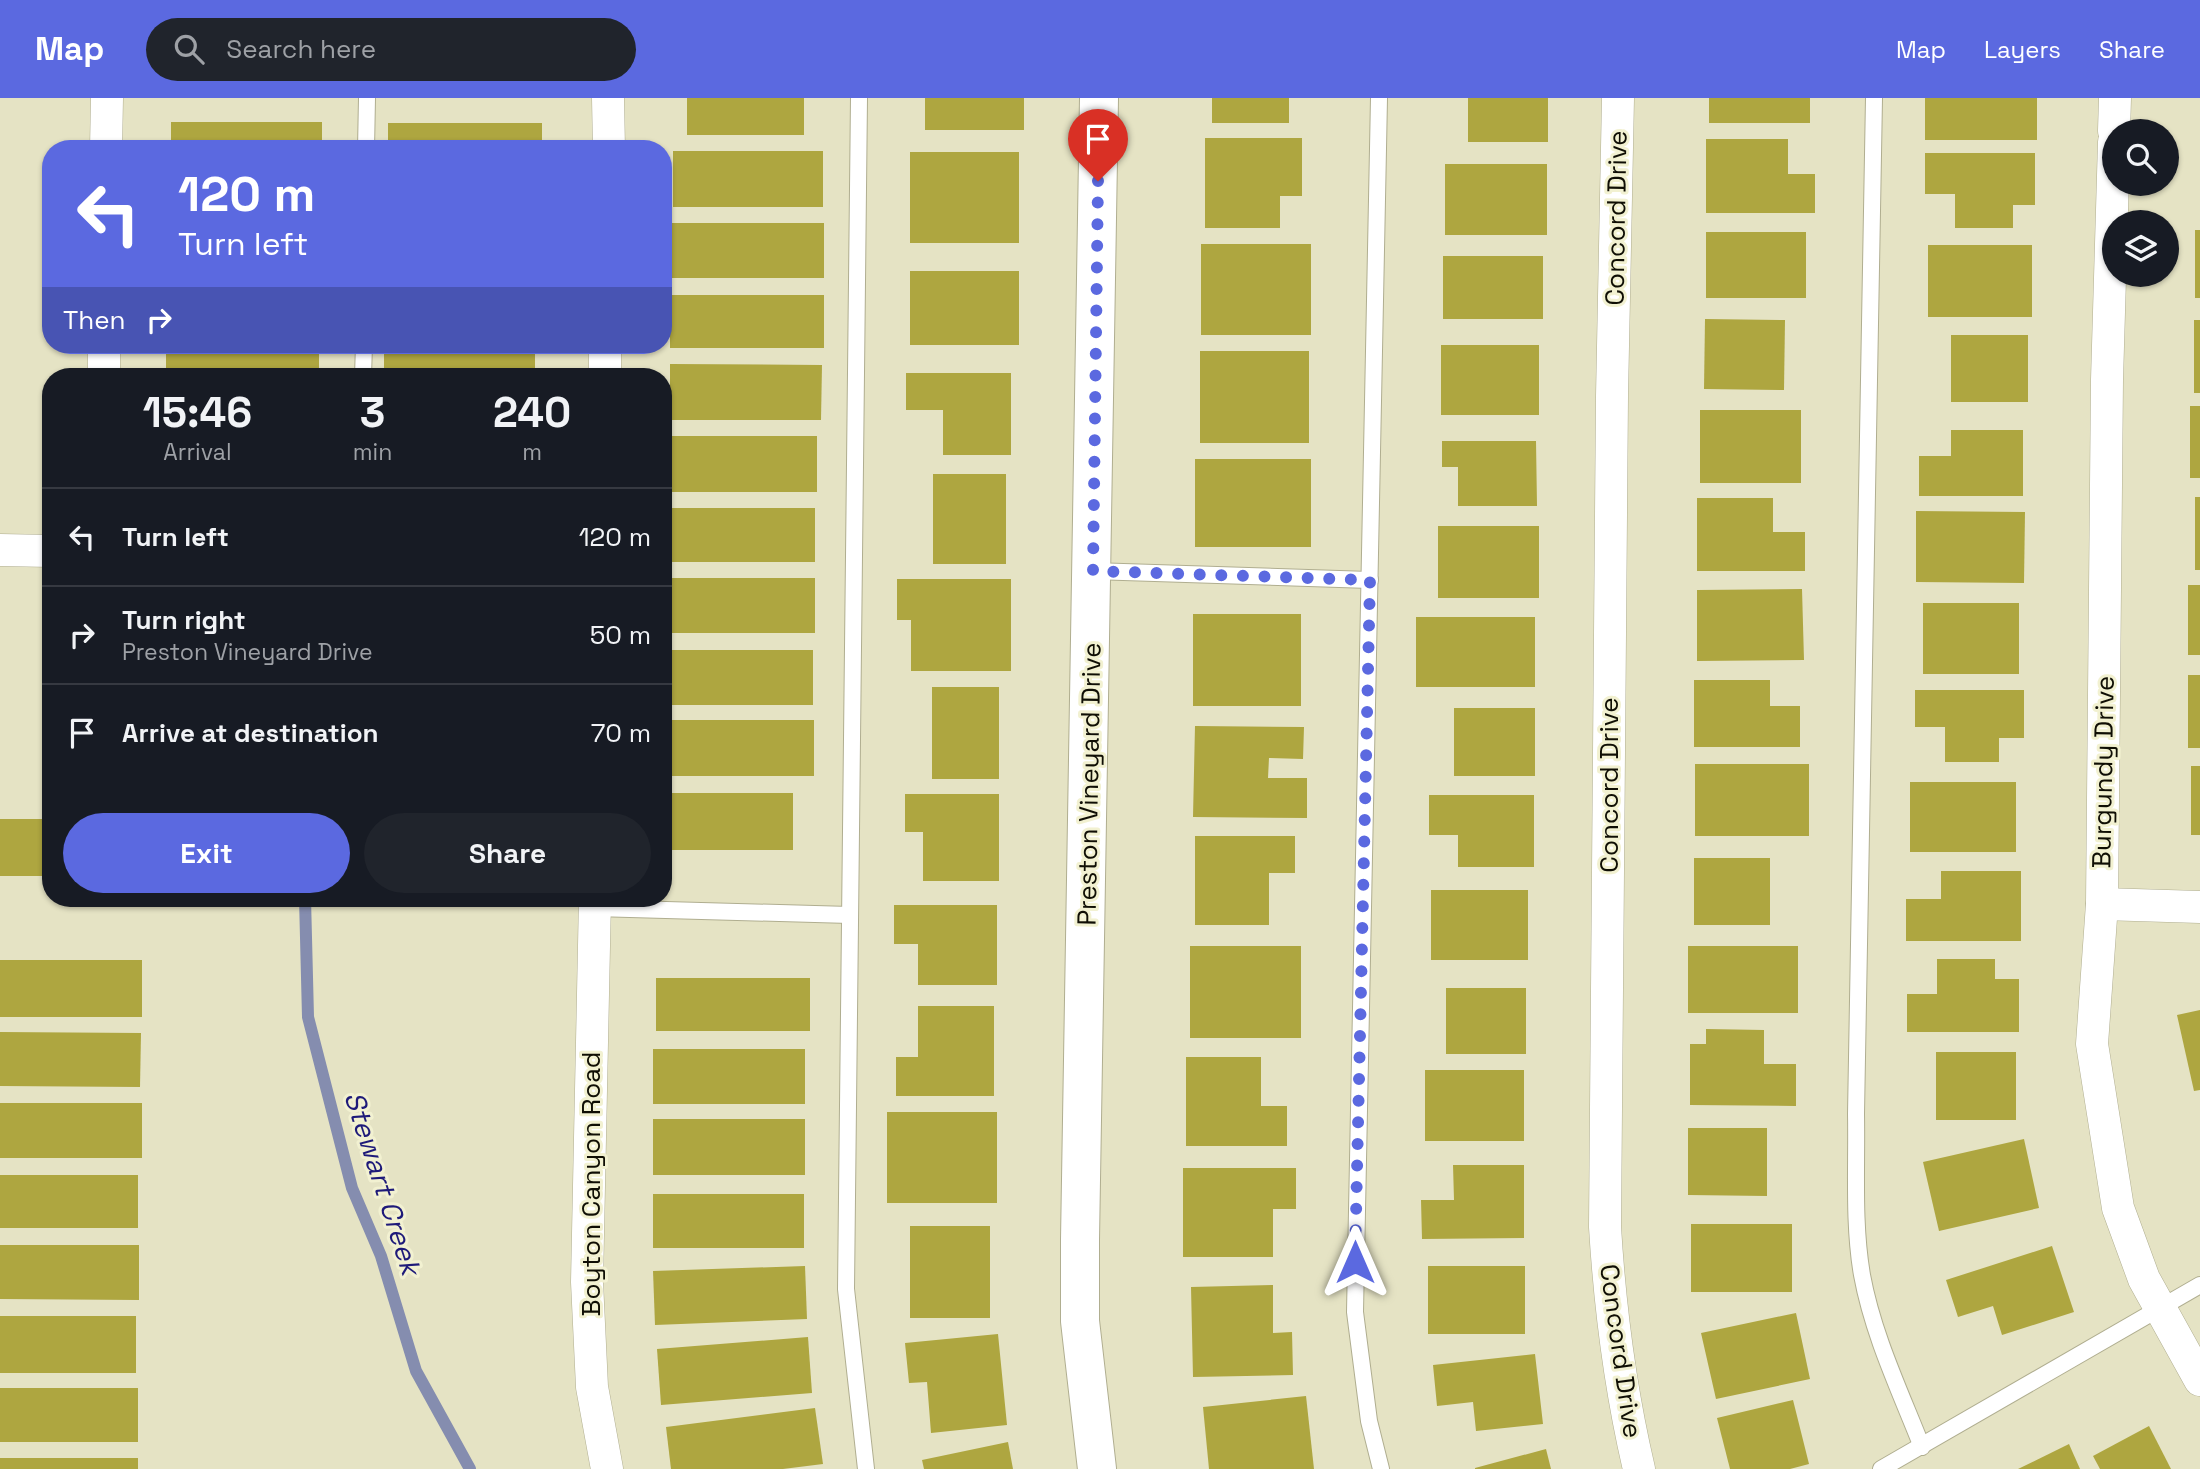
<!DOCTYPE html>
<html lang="en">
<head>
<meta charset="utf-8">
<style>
  :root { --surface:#171b24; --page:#20242c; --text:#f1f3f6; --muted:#9ea1a6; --line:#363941; --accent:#5b69e0 }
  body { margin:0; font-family:"Space Grotesk",sans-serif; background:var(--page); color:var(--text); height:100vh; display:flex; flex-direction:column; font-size:26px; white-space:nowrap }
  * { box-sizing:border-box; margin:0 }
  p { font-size:23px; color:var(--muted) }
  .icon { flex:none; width:38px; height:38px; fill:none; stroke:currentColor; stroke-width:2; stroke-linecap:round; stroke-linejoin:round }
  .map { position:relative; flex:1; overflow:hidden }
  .panel { position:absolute; left:42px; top:270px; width:630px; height:539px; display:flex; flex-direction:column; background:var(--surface); border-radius:28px; box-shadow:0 2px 5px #0004 }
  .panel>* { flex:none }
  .hud { position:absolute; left:42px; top:42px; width:630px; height:214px; border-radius:28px; box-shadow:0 2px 5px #0004; background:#5b69e0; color:#fff; overflow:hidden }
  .fabs { position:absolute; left:2102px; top:21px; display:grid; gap:14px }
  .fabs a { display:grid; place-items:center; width:77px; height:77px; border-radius:50%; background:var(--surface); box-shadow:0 2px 5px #0004; font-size:35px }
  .pin { position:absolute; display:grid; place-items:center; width:60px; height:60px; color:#fff; margin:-72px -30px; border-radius:50% 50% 50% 0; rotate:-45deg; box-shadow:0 0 7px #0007 }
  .pin .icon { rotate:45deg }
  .me { position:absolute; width:77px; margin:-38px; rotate:0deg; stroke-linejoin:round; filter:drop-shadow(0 0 5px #0008) }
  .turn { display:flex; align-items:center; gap:24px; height:147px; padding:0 21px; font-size:32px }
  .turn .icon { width:91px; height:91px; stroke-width:2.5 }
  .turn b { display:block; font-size:49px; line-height:60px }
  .then { display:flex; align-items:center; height:66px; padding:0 21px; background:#0003; gap:14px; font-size:26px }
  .eta { display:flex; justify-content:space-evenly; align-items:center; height:119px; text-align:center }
  .eta b { font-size:42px; font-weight:700; line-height:49px }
  .button { display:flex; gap:14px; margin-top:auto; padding:14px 21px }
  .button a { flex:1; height:80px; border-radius:42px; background:var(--accent); color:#fff; font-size:28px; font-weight:700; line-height:80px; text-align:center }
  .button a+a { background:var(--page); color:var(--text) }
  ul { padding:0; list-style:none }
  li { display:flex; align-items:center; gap:21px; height:98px; padding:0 21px; border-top:2px solid var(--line) }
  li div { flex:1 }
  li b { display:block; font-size:26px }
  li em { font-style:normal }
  header { display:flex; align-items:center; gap:42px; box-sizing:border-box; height:98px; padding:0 35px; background:var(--accent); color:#fff }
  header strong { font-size:33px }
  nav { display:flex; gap:38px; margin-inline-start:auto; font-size:24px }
  .search { width:490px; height:63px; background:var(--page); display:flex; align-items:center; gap:18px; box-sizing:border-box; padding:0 24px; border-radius:38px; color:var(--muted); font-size:26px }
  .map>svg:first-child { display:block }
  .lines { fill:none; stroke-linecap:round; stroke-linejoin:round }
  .stream { stroke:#858daf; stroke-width:12 }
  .building { fill:#aea640 }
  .service-casing { stroke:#b0ae90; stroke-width:18 }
  .minor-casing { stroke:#b0ae90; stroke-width:33 }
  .tertiary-casing { stroke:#b0ae90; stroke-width:40 }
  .service { stroke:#fff; stroke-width:16 }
  .minor { stroke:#fff; stroke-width:32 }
  .tertiary { stroke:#fff; stroke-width:38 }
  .route { stroke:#5b69e0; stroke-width:12; stroke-dasharray:0 21.6 }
  .labels { text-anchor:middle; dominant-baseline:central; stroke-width:6; stroke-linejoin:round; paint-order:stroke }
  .street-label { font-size:26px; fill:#0f0e04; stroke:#f2f1d1 }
  .water-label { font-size:28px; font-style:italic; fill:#1e1a79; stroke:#f2f1d1 }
</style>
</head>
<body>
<header>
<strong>Map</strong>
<div class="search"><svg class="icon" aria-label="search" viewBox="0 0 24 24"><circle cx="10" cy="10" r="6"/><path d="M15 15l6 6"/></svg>Search here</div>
<nav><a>Map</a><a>Layers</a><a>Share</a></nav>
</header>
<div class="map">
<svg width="2200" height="1371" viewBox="0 0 2200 1371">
  <rect width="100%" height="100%" fill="#e5e3c4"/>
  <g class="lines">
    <!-- stream -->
    <path class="stream" d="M 305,800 L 308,919 L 352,1090 L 381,1158 L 416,1273 L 470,1371"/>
  </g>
  <!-- building -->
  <g class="building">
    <rect x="687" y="0" width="117" height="37"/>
    <rect x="925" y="0" width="99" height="32"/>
    <rect x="1212" y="0" width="77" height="25"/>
    <rect x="1468" y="0" width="80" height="44"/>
    <rect x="1709" y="0" width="101" height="25"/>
    <rect x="1925" y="0" width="112" height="42"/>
    <rect x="171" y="24" width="151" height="27"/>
    <rect x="388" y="25" width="154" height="26"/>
    <path d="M 1205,40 L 1302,40 L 1302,98 L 1280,98 L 1280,130 L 1205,130 Z"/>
    <path d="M 1706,41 L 1788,41 L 1788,76 L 1815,76 L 1815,115 L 1706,115 Z"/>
    <rect x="673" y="53" width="150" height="56"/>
    <rect x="910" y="54" width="109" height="91"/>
    <path d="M 1925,55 L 2035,55 L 2035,107 L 2013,107 L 2013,130 L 1955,130 L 1955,96 L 1925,96 Z"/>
    <rect x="1445" y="66" width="102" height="71"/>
    <rect x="671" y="125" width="153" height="55"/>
    <rect x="2195" y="132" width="5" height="68"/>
    <rect x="1706" y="134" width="100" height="66"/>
    <rect x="1201" y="146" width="110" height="91"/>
    <rect x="1928" y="147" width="104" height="72"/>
    <rect x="1443" y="158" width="100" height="63"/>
    <rect x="910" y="173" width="109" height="74"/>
    <rect x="670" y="197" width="154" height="53"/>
    <path d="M 1705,221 L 1785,222 L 1784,292 L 1704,291 Z"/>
    <rect x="2194" y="222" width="6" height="73"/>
    <rect x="1951" y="237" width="77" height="67"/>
    <rect x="166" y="247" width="153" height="31"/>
    <rect x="384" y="247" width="151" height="31"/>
    <rect x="1441" y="247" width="98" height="70"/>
    <rect x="1200" y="253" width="109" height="92"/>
    <path d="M 670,266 L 822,267 L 821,322 L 670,322 Z"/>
    <path d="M 906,275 L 1011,275 L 1011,357 L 943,357 L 943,312 L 906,312 Z"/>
    <rect x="2190" y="308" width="10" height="72"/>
    <rect x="1700" y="312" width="101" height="73"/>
    <path d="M 1951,332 L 2023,332 L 2023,398 L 1919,398 L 1919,358 L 1951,358 Z"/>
    <rect x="668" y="338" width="149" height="56"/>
    <path d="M 1442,343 L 1536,343 L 1537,408 L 1458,408 L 1458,369 L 1442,369 Z"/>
    <rect x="1195" y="361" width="116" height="88"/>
    <rect x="933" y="376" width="73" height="90"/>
    <rect x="2195" y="399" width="5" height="73"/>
    <path d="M 1697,400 L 1773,400 L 1773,434 L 1805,434 L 1805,473 L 1697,473 Z"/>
    <rect x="665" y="410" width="150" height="54"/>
    <path d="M 1916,413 L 2025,414 L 2024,485 L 1916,484 Z"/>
    <rect x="1438" y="428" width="101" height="72"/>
    <rect x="664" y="480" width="151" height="55"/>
    <path d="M 897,481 L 1011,481 L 1011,573 L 911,573 L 911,522 L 897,522 Z"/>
    <rect x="2188" y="487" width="12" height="70"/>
    <path d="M 1802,491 L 1804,562 L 1697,563 L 1697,492 Z"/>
    <rect x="1923" y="505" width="96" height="71"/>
    <rect x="1193" y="516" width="108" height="92"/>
    <rect x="1416" y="519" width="119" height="70"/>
    <rect x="663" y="552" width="150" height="55"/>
    <rect x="2188" y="577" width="12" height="73"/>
    <path d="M 1694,582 L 1770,582 L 1770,608 L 1800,608 L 1800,649 L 1694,649 Z"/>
    <rect x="932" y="589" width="67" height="92"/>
    <path d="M 1915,592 L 2024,592 L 2024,640 L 1999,640 L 1999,664 L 1945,664 L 1945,629 L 1915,629 Z"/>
    <rect x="1454" y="610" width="81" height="68"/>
    <rect x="663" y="622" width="151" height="56"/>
    <path d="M 1195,628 L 1304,629 L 1303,661 L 1269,660 L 1268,680 L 1307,680 L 1307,720 L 1193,719 Z"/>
    <rect x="1695" y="666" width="114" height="72"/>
    <rect x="2191" y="668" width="9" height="69"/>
    <rect x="1910" y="684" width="106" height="70"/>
    <rect x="663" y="695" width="130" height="57"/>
    <path d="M 905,696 L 999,696 L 999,783 L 923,783 L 923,734 L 905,734 Z"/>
    <path d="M 1429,697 L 1534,697 L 1534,769 L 1458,769 L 1458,737 L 1429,737 Z"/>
    <rect x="0" y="721" width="51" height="57"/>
    <path d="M 1195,738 L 1295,738 L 1295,775 L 1269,775 L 1269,827 L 1195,827 Z"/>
    <rect x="1694" y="760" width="76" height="67"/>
    <path d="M 1941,773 L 2021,773 L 2021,843 L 1906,843 L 1906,801 L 1941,801 Z"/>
    <rect x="1431" y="792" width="97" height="70"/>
    <path d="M 894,807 L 997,807 L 997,887 L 918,887 L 918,846 L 894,846 Z"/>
    <rect x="1190" y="848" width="111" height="92"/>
    <rect x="1688" y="848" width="110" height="67"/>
    <path d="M 1937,861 L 1995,861 L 1995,881 L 2019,881 L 2019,934 L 1907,934 L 1907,896 L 1937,896 Z"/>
    <rect x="0" y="862" width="142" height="57"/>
    <rect x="656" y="880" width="154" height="53"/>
    <rect x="1446" y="890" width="80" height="66"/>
    <path d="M 918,908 L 994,908 L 994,998 L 896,998 L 896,959 L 918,959 Z"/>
    <path d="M 2200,912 L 2200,992 L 2194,993 L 2177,917 Z"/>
    <path d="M 1706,931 L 1764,932 L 1764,966 L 1796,966 L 1796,1008 L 1690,1007 L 1690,946 L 1706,946 Z"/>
    <path d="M 0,934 L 141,935 L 140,989 L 0,988 Z"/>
    <rect x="653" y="951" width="152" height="55"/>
    <rect x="1936" y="954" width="80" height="68"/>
    <path d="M 1186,959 L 1261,959 L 1261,1008 L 1287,1008 L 1287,1048 L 1186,1048 Z"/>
    <rect x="1425" y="972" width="99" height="71"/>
    <rect x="0" y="1005" width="142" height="55"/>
    <rect x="887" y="1014" width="110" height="91"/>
    <rect x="653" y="1021" width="152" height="56"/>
    <path d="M 1688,1030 L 1767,1030 L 1767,1098 L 1688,1097 Z"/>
    <path d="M 2024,1041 L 2039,1110 L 1939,1133 L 1923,1064 Z"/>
    <path d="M 1453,1067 L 1524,1067 L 1524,1140 L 1422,1141 L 1421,1102 L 1454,1102 Z"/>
    <path d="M 1183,1070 L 1296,1070 L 1296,1111 L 1273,1111 L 1273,1159 L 1183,1159 Z"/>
    <rect x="0" y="1077" width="138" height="53"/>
    <rect x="653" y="1096" width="151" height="54"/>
    <rect x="1691" y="1126" width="101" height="68"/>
    <rect x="910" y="1128" width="80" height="92"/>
    <path d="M 0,1147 L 139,1147 L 139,1202 L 0,1201 Z"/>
    <path d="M 2052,1148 L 2074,1214 L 2002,1237 L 1993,1208 L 1958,1219 L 1946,1182 Z"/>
    <path d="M 805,1168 L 807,1221 L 655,1227 L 653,1173 Z"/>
    <rect x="1428" y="1168" width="97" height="68"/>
    <path d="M 1273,1187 L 1273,1235 L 1292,1234 L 1293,1277 L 1193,1279 L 1191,1189 Z"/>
    <path d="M 1796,1215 L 1810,1281 L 1716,1301 L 1701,1235 Z"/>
    <rect x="0" y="1218" width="136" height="57"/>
    <path d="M 998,1236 L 1007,1327 L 931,1335 L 927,1284 L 909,1285 L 905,1245 Z"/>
    <path d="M 808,1239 L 812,1295 L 661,1307 L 657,1251 Z"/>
    <path d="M 1535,1256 L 1543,1326 L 1476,1333 L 1473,1304 L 1437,1308 L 1433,1267 Z"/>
    <rect x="0" y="1290" width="138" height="54"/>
    <path d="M 1306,1298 L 1314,1371 L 1209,1371 L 1203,1309 Z"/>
    <path d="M 1793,1302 L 1809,1366 L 1790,1371 L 1730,1371 L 1717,1320 Z"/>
    <path d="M 815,1310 L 823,1366 L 783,1371 L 671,1371 L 666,1329 Z"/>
    <path d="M 2149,1328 L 2171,1371 L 2100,1371 L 2093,1358 Z"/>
    <path d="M 1008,1344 L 1013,1371 L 924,1371 L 922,1362 Z"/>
    <path d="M 2069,1346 L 2080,1371 L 2018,1371 Z"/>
    <path d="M 1546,1351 L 1551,1371 L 1475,1371 L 1475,1370 Z"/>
    <rect x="0" y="1360" width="138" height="11"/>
  </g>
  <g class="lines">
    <!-- service casing -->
    <g class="service-casing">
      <g id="service">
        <path d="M 859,0 L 846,1191 L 866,1371"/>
        <path d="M 1379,0 L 1355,1214 L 1369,1323 L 1381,1371"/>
        <path d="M 1874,0 L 1856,1016 C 1857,1069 1853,1125 1862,1177 C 1873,1237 1900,1293 1922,1349"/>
        <path d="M 366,51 L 367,0"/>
        <path d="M 363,278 L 364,247"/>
        <path d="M 1092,473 L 1370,482"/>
        <path d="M 594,810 L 850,817"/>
        <path d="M 1881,1371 L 2200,1187"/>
      </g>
    </g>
    <!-- minor casing -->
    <g class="minor-casing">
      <g id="minor">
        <path d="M 608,0 L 609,51"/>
        <path d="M 1618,0 L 1612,298 L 1605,1129 C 1610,1211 1620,1290 1639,1371"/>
        <path d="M 2114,33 L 2115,0"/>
        <path d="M 2114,44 L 2107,282 L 2102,806 L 2092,946 L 2118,1110 L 2144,1181 L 2200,1282"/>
        <path d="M 106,51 L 107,0"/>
        <path d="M 104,278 L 104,247"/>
        <path d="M 605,278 L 605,247"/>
        <path d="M 0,452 L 51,453"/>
        <path d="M 595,800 L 587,1184 L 592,1289 L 607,1371"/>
        <path d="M 2102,806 L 2200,809"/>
      </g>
    </g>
    <!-- tertiary casing -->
    <g class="tertiary-casing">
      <path id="tertiary" d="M 1097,1371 L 1080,1223 L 1080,1142 L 1099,0"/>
    </g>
    <!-- service -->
    <use href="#service" class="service"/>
    <!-- minor -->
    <use href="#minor" class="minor"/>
    <!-- tertiary -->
    <use href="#tertiary" class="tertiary"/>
  </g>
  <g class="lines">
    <!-- route -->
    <path class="route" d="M 1098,83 L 1093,473 L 1370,482 L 1355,1164"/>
  </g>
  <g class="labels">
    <!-- street labels -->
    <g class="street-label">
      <text transform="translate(1616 120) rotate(-89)">Concord Drive</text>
      <text transform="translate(2103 674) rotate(-89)">Burgundy Drive</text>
      <text transform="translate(1089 686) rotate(-89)">Preston Vineyard Drive</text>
      <text transform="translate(1609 687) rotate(-90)">Concord Drive</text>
      <text transform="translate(591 1086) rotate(-90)">Boyton Canyon Road</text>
      <text transform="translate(1621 1253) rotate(82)">Concord Drive</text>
    </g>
    <!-- water labels -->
    <g class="water-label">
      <text transform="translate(383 1085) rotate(72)">Stewart Creek</text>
    </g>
  </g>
</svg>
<div class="fabs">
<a><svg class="icon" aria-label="search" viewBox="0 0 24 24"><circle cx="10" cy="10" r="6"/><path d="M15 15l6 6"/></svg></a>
<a><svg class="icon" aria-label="layers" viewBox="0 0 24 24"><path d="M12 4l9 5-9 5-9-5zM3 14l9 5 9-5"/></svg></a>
</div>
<div class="pin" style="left:1098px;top:83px;background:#d93025"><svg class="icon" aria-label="arrive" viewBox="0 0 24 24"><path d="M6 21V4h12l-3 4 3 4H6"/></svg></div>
<svg class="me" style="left:1355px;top:1164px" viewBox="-20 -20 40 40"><path d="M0-17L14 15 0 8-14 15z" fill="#5b69e0" stroke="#fff" stroke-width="4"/></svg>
<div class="hud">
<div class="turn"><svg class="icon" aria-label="left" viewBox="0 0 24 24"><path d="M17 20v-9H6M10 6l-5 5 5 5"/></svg><div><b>120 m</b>Turn left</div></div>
<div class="then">Then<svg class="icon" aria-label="right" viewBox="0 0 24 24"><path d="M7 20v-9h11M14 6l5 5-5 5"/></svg></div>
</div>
<section class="panel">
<div class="eta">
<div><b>15:46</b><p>Arrival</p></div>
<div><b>3</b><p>min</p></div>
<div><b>240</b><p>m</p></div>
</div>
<ul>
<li><svg class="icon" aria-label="left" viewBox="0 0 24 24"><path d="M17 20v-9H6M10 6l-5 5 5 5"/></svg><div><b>Turn left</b></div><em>120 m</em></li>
<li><svg class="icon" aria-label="right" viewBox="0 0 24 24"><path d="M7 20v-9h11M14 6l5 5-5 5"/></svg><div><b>Turn right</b><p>Preston Vineyard Drive</p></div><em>50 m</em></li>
<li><svg class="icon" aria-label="arrive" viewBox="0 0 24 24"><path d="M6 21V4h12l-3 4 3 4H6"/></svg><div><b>Arrive at destination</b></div><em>70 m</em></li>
</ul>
<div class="button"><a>Exit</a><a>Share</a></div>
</section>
</div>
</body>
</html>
